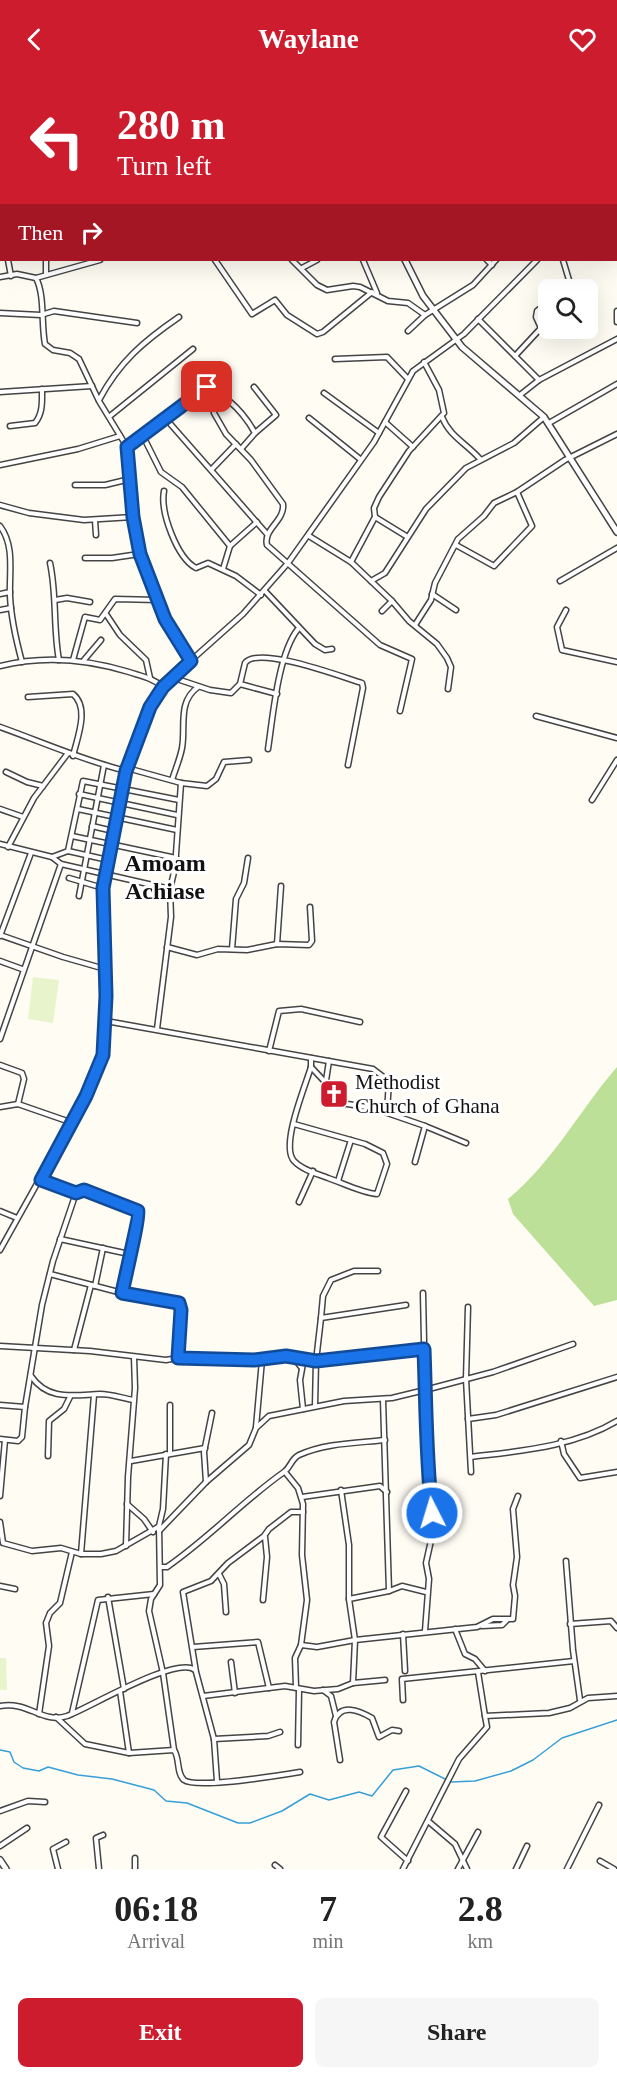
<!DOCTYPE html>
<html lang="en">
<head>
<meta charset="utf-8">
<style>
  :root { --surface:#fff; --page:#f6f6f6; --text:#222; --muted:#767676; --accent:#cd1c2e }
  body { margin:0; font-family:Georgia,serif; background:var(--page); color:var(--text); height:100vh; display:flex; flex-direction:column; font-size:22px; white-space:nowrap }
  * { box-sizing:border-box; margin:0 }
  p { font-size:20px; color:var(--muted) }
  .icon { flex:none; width:33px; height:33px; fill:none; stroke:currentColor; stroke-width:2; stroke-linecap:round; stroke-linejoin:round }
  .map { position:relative; height:1791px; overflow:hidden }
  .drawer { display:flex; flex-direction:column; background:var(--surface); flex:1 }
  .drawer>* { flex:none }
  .guide { position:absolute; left:0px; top:0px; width:618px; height:183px; box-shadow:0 6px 24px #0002; background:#cd1c2e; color:#fff; overflow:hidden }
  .fabs { position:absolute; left:538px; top:201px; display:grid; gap:12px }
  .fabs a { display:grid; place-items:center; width:60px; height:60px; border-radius:9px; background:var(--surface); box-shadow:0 6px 24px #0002; font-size:30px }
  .pin { position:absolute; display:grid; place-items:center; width:51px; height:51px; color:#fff; margin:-26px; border-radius:12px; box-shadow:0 3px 9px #0006 }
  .me { position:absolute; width:66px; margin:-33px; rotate:355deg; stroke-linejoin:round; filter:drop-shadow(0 0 4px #0008) }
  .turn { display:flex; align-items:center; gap:21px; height:126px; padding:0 18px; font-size:27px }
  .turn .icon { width:78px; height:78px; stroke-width:2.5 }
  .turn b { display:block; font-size:42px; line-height:51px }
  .then { display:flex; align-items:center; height:57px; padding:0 18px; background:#0003; gap:12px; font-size:22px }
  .eta { display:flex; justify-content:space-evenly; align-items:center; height:102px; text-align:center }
  .eta b { font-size:36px; font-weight:700; line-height:42px }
  .cta { display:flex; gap:12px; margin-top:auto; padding:12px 18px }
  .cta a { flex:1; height:69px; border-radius:9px; background:var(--accent); color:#fff; font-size:24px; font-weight:700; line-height:69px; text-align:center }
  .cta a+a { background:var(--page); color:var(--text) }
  header { display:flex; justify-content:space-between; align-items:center; height:78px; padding:0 18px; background:var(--accent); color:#fff; font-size:27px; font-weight:700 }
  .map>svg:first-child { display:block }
  .green { fill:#d7eeb9 }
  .forest { fill:#bce097 }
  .pitch { fill:#e8f4cc }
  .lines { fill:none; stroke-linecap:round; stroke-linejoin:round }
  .stream { stroke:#369fd8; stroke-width:1.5 }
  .minor-casing { stroke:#444; stroke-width:7 }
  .tertiary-casing { stroke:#444; stroke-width:8 }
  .minor { stroke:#fff; stroke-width:4 }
  .tertiary { stroke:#fff; stroke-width:5 }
  .route-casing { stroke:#114b97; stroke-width:15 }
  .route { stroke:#1a73e8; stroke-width:10 }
  .labels { text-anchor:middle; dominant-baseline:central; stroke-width:6; stroke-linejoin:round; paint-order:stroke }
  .poi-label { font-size:21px; fill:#111; stroke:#fff; text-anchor:start }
  .quarter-label { font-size:24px; font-weight:bold; fill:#111; stroke:#fff }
</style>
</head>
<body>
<header><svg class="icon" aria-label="back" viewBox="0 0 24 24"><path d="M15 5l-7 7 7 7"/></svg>Waylane<svg class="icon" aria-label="heart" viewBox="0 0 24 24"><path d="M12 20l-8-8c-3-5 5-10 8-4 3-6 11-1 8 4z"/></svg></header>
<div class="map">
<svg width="617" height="1791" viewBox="0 0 617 1791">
  <rect width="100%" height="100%" fill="#fffcf4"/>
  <!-- green -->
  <path class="green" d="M 1,3 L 2,103 L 0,110 L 0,7 Z"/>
  <!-- forest -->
  <path class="forest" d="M 617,989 L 617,1222 L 594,1228 L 513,1136 L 508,1121 C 553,1084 579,1033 617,989 Z"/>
  <!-- pitch -->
  <g class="pitch">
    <path d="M 33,899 L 59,902 L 53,945 L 28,941 Z"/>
    <path d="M 0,1580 L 6,1580 L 7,1612 L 0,1612 Z"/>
  </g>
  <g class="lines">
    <!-- stream -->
    <g class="stream">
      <path d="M 0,1672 L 10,1674 L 14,1684 L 23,1690 L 39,1693 L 48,1689 L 78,1697 L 112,1701 L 154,1712 L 166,1723 L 187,1725 L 238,1745 L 250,1745 L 282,1733 L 310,1716 L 329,1722 L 359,1714 L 372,1718 L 393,1692 L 419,1688 L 447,1702"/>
      <path d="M 451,1704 L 475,1703 L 511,1693 L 533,1682 L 562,1660 L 617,1642"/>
    </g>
    <!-- minor casing -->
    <g class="minor-casing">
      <g id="minor">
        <path d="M 508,0 L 509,2"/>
        <path d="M 578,0 L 579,2"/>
        <path d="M 616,9 L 617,9"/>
        <path d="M 616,63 L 617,63"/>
        <path d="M 616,108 L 617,107"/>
        <path d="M 8,182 L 11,198"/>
        <path d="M 46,182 L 46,195"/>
        <path d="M 215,182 L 252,236 L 275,222 L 287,237 L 317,256 L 323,254 L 372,214"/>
        <path d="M 292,182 L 317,207 L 327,212 L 353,208 L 360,209 L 388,223 L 408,225 L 425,237 L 473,207 L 496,182"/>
        <path d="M 363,182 L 377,215"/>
        <path d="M 487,182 L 492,187"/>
        <path d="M 563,182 L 569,202 L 563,212"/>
        <path d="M 302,190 L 317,182"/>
        <path d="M 0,199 L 17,196 L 36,200 C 45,217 41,246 45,266 L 53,272 L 70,275 L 79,281 L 99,323 L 127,369 L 133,439 L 139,476 L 165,541 L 191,583"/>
        <path d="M 36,200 L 100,182"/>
        <path d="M 617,233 L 617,244"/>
        <path d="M 0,235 L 41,237 L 54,233 L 137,245"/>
        <path d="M 478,241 L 539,302"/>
        <path d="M 408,253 L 425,237"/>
        <path d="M 515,278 L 541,250 L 536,239 L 537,233 L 549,223"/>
        <path d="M 335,281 L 387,279 L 407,300"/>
        <path d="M 254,309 L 276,337 L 255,355"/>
        <path d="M 0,314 L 92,308"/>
        <path d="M 324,315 L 379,355"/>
        <path d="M 520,317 L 539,302 L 617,261"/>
        <path d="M 99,322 C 119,284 144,263 179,239"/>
        <path d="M 214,335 L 226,356 L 251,382 L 283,426 C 285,443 263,451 267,467 L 380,567 L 412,581 L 400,633"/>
        <path d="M 110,338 L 193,271"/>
        <path d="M 442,339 C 450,359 466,365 480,381"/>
        <path d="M 309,340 L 360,381"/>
        <path d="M 166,341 L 267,456"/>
        <path d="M 385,344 L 413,369"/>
        <path d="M 549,345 L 617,306"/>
        <path d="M 10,348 L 35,345 C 43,335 42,324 42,311"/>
        <path d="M 143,358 L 161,394 L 182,409 L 230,468"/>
        <path d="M 127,369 L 207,309 L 221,323 L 228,322 C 240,332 248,342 255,355 L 241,371"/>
        <path d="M 0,387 L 78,371 L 120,358"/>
        <path d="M 212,391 L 236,366"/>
        <path d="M 75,407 L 105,407 L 130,401"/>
        <path d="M 164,413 C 160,434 177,480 196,490 L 208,485 L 236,498 L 261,517"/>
        <path d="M 0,427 L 29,435 L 84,442 L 133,439"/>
        <path d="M 375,439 L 406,458"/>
        <path d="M 95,442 L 96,457"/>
        <path d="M 0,448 C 15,468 9,494 10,518 C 11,540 16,562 22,584"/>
        <path d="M 309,458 L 351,484 L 392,523"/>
        <path d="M 456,467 L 494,488 L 532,448 L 517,414"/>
        <path d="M 85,480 L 112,480 L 139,476"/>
        <path d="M 351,484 L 375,439 L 374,430 L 379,419 L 409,373 L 444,335 L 439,312 L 424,284"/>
        <path d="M 50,485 C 57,517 53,550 59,582"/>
        <path d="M 223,491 L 230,468 L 257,444"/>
        <path d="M 371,503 L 385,495 L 426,431 L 466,390 L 514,365 L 544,339"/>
        <path d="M 560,503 L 617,470"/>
        <path d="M 265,513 L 315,566 L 325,572 L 332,571"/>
        <path d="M 0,516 L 10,514"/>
        <path d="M 432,516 L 456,532"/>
        <path d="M 55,522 L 67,520 L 90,524"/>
        <path d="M 0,532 L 11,530"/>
        <path d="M 566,532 L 557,549 L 562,572 L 617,584"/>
        <path d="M 382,533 L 392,523 L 409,543 L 437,566 L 447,580 L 451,589 L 448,611"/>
        <path d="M 106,536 L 120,557 L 146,582 L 150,600"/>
        <path d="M 415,547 L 431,522 L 435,505 L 458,461 L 484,438 L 494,425 L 517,414 L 565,382 L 617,356"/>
        <path d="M 73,582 L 85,539 L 100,542 L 115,521 L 158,522"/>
        <path d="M 84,582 L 101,562"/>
        <path d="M 0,588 C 44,577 87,581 129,594 C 141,598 153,600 163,609"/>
        <path d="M 171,599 L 210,612 L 231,615 L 240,606 L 245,585 C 258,567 342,599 362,605 L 363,610 L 348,687"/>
        <path d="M 240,606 L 277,616"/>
        <path d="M 28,619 L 73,616 C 90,630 77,660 73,678"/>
        <path d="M 536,638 L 617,660"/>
        <path d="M 0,649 C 42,664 82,682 126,693"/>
        <path d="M 268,671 C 273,638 278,576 298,551"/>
        <path d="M 127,690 L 181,705 L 207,708 L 216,701 L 224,684 L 249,682"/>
        <path d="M 6,694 L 27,704 L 43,708"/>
        <path d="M 172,702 C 175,692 180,681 182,670 C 186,649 177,624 198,609"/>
        <path d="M 79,716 L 177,737"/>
        <path d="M 592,722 L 617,682"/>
        <path d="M 0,731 L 23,739"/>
        <path d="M 78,731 L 177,752"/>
        <path d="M 92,748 L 113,753"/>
        <path d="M 72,758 L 176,780"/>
        <path d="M 0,766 L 52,779 L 61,786 L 170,811"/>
        <path d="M 8,769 L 34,720 L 68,675"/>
        <path d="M 68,773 L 108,782"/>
        <path d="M 52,779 L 68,773 L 83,703 L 179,722"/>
        <path d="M 69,800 L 103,810"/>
        <path d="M 79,818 L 104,687"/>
        <path d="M 0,857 L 63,879 L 105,891"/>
        <path d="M 0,858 L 31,775"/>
        <path d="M 277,866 L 281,808"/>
        <path d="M 167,869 L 197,877 L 218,871 L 247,872 L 277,866 L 309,867 L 312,863 L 310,829"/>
        <path d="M 232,871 L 236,821 L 244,805 L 248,780"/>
        <path d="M 0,883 L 22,891"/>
        <path d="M 106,943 L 373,991 L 389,1003 L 387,1034"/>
        <path d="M 157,951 L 171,839 L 170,811 L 175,790 L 181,705"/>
        <path d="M 0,961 L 61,786"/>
        <path d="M 269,973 L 279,933 L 301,931 L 360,944"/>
        <path d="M 329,983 L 325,1009 L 328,1023 L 373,1030 L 425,1048 L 415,1084"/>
        <path d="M 0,987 L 22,995 L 24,1001 L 18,1026"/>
        <path d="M 311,989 L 325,1004"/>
        <path d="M 0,1029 L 18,1026 L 70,1044"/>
        <path d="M 294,1046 L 365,1066 L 383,1075 L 387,1086 L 377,1116 C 362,1115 343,1105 328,1100 C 318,1096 302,1092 294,1083 C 280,1068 305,1009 311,989 L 311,980"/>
        <path d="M 425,1048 L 466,1065"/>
        <path d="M 338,1103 L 351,1062"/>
        <path d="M 76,1115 L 84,1112 L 138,1133 C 140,1138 124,1204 122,1215"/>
        <path d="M 299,1124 L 313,1093"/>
        <path d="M 0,1133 L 17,1140"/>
        <path d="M 60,1161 L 129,1176"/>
        <path d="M 0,1172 L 86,1018 L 103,977 L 106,918 L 103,810 L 126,693 L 150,629 L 169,602 L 243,536 L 288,485 L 374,364 L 413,293 L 464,256 L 537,182"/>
        <path d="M 50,1196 L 122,1215 L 179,1225 L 181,1232 L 178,1280"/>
        <path d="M 95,1208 L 103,1170"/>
        <path d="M 468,1229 L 466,1301 L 471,1394"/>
        <path d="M 321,1240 L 323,1218 L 331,1202 L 354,1193 L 378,1193"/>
        <path d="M 0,1268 L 90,1273 L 166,1282 L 189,1278 L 262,1282 L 256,1349"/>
        <path d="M 74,1272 L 91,1207"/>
        <path d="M 293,1279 L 301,1289"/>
        <path d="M 262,1282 L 286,1278 L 316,1283 L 424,1271"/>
        <path d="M 31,1298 C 48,1323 73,1317 100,1316 C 111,1316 122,1320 133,1322"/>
        <path d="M 383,1322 L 389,1513"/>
        <path d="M 0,1327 L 25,1329 L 42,1227 L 53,1183 L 76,1115 L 41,1102"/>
        <path d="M 315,1328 L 316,1283 L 321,1240 L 406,1227"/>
        <path d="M 303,1331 L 300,1302 L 304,1280"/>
        <path d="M 468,1341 L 496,1337 L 617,1299"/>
        <path d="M 0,1361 L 18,1363 L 22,1359 L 25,1329"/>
        <path d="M 561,1363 L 564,1376 L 580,1400 L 617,1394"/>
        <path d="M 170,1375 L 170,1327"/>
        <path d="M 166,1376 L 163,1431 L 159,1448 L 160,1507 L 151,1521 L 149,1533 L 163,1595 L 174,1672"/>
        <path d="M 48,1378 L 49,1343 L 64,1331 L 70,1319"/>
        <path d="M 471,1379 C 519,1373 574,1369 617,1343"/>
        <path d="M 131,1383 L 205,1370"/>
        <path d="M 285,1394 L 298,1410 L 303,1426 L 302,1477 L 307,1522 L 301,1567"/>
        <path d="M 206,1404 L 204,1374 L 212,1335"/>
        <path d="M 341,1412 L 349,1467 L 349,1521"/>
        <path d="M 0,1418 L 5,1362"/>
        <path d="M 302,1419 L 380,1408 L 387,1414"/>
        <path d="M 127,1426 L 144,1441 L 153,1454"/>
        <path d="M 0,1444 L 3,1465 L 32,1473 L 61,1470 L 81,1476 L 101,1476 L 116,1473 L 158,1449"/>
        <path d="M 159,1453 L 206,1404 L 249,1367 L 256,1350 L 269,1338 L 344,1323 L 392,1320 L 425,1312 L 423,1215"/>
        <path d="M 126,1468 L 128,1399 L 135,1310 L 134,1279"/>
        <path d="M 81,1476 L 94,1317"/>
        <path d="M 566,1483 L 573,1572 L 580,1622"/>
        <path d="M 161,1489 L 167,1489 C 209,1460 244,1422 284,1394 C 291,1389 291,1381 299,1377 C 325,1365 357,1365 385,1362"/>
        <path d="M 219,1496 L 224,1506 L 226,1534"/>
        <path d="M 0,1508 L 15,1511"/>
        <path d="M 108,1519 L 124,1611"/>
        <path d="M 263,1522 L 267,1479 L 265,1459"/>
        <path d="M 570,1546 L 611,1543 L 617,1550"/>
        <path d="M 482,1548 L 502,1547 L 507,1542"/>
        <path d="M 455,1551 L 465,1576 L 475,1581 L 485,1593"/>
        <path d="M 425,1553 L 429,1501 L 426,1485 L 432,1458 L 425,1312 L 493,1294 L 573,1266"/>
        <path d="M 403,1556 L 405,1593"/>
        <path d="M 193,1569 L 258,1564 L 269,1610"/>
        <path d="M 231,1584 L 235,1615"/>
        <path d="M 478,1594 L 485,1638 L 549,1635 L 570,1630 L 588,1620 L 617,1618"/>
        <path d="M 353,1605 L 385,1602"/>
        <path d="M 296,1609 L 295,1580 L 301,1567 L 317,1569 L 355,1562 L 349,1521 L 389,1513 L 402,1508 L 426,1514"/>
        <path d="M 323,1612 L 331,1618 L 336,1638"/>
        <path d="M 120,1613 L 129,1675"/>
        <path d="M 203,1618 L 285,1608 L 314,1613 L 338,1611 L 353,1605 L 355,1562 L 477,1549 L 493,1541 L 513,1541 L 515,1518 L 513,1507 L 517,1479 L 513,1431 L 518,1418"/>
        <path d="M 403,1622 L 402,1601 L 574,1583"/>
        <path d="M 0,1628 C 29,1623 42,1646 67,1638 C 89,1630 177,1577 195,1592"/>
        <path d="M 72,1635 L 98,1522 L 154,1516"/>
        <path d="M 39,1636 L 49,1568 L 46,1545 L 50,1535 L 60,1525 L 72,1474"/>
        <path d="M 56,1639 L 85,1666 L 129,1675 L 174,1672 C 180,1680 176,1695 184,1702 C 196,1711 282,1697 300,1694"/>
        <path d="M 214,1661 L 268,1658 L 280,1654"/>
        <path d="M 298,1667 L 299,1612"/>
        <path d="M 340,1682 L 334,1644 C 340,1624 360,1633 372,1640 L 379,1659 L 392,1652 L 399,1653"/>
        <path d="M 217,1703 L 214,1661 L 196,1594 L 183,1514 L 211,1503 L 228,1485 L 264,1458 L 269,1451 L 291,1434 L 303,1434"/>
        <path d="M 406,1713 L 381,1759 L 408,1783"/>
        <path d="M 0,1733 L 28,1723 L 45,1724"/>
        <path d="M 428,1743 L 455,1766 L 467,1791"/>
        <path d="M 0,1768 L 27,1750"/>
        <path d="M 600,1783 L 614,1791"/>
        <path d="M 275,1787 L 280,1791"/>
        <path d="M 58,1791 L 53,1771 L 66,1764"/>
        <path d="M 99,1791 L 96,1760 L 103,1757"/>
        <path d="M 135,1791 L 135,1780"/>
        <path d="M 403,1791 L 459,1681 L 487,1649 L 485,1638"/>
        <path d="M 458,1791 L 478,1754"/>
        <path d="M 516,1791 L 527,1768"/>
        <path d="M 567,1791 L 599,1727"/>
      </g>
    </g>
    <!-- tertiary casing -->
    <g class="tertiary-casing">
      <g id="tertiary">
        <path d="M 374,0 L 374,2"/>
        <path d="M 405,182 L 423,218 L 462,269 L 544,339 L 617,454"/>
        <path d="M 0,1782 L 6,1791"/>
      </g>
    </g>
    <!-- minor -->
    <use href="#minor" class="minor"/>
    <!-- tertiary -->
    <use href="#tertiary" class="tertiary"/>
  </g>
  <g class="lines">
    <!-- route casing -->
    <g class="route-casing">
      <path id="route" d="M 207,309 L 127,369 L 133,439 L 140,476 L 165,541 L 191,583 L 163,609 L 150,629 L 126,693 L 103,810 L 106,918 L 103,977 L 86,1018 L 41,1102 L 76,1115 L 84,1112 L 138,1133 C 140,1137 124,1204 122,1215 L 179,1225 L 181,1232 L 178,1280 L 254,1282 L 286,1278 L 316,1283 L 424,1271 C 426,1326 426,1381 432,1435"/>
    </g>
    <!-- route -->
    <use href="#route" class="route"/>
  </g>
  <!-- icons -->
  <defs>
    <g id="church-square" transform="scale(1.5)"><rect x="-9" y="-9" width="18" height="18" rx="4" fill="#cd1c2e" stroke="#fff"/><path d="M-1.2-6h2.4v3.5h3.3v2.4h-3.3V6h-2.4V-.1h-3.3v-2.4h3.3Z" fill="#fff"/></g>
  </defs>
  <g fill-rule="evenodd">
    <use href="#church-square" x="334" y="1016"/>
  </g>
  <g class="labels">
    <!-- poi labels -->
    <g class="poi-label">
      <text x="355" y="1004">Methodist<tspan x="355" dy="24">Church of Ghana</tspan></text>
    </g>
    <!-- quarter labels -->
    <g class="quarter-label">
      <text x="165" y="785">Amoam<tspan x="165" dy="28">Achiase</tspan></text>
    </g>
  </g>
</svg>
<div class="fabs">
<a><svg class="icon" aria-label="search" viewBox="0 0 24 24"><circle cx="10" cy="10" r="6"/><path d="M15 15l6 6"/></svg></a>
</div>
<div class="pin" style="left:207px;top:309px;background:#d93025"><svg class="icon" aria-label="arrive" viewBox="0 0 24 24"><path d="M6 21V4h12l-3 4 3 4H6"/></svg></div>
<svg class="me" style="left:432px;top:1435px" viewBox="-20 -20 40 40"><circle r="17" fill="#1a73e8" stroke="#fff" stroke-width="3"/><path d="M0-11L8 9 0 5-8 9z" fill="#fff"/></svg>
<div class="guide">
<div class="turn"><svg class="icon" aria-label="left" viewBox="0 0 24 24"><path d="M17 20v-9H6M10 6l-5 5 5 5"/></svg><div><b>280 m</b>Turn left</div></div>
<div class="then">Then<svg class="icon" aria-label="right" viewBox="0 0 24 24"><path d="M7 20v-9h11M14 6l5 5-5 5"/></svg></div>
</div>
</div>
<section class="drawer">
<div class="eta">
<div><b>06:18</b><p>Arrival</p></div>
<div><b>7</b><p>min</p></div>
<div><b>2.8</b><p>km</p></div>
</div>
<div class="cta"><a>Exit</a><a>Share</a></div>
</section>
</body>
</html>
